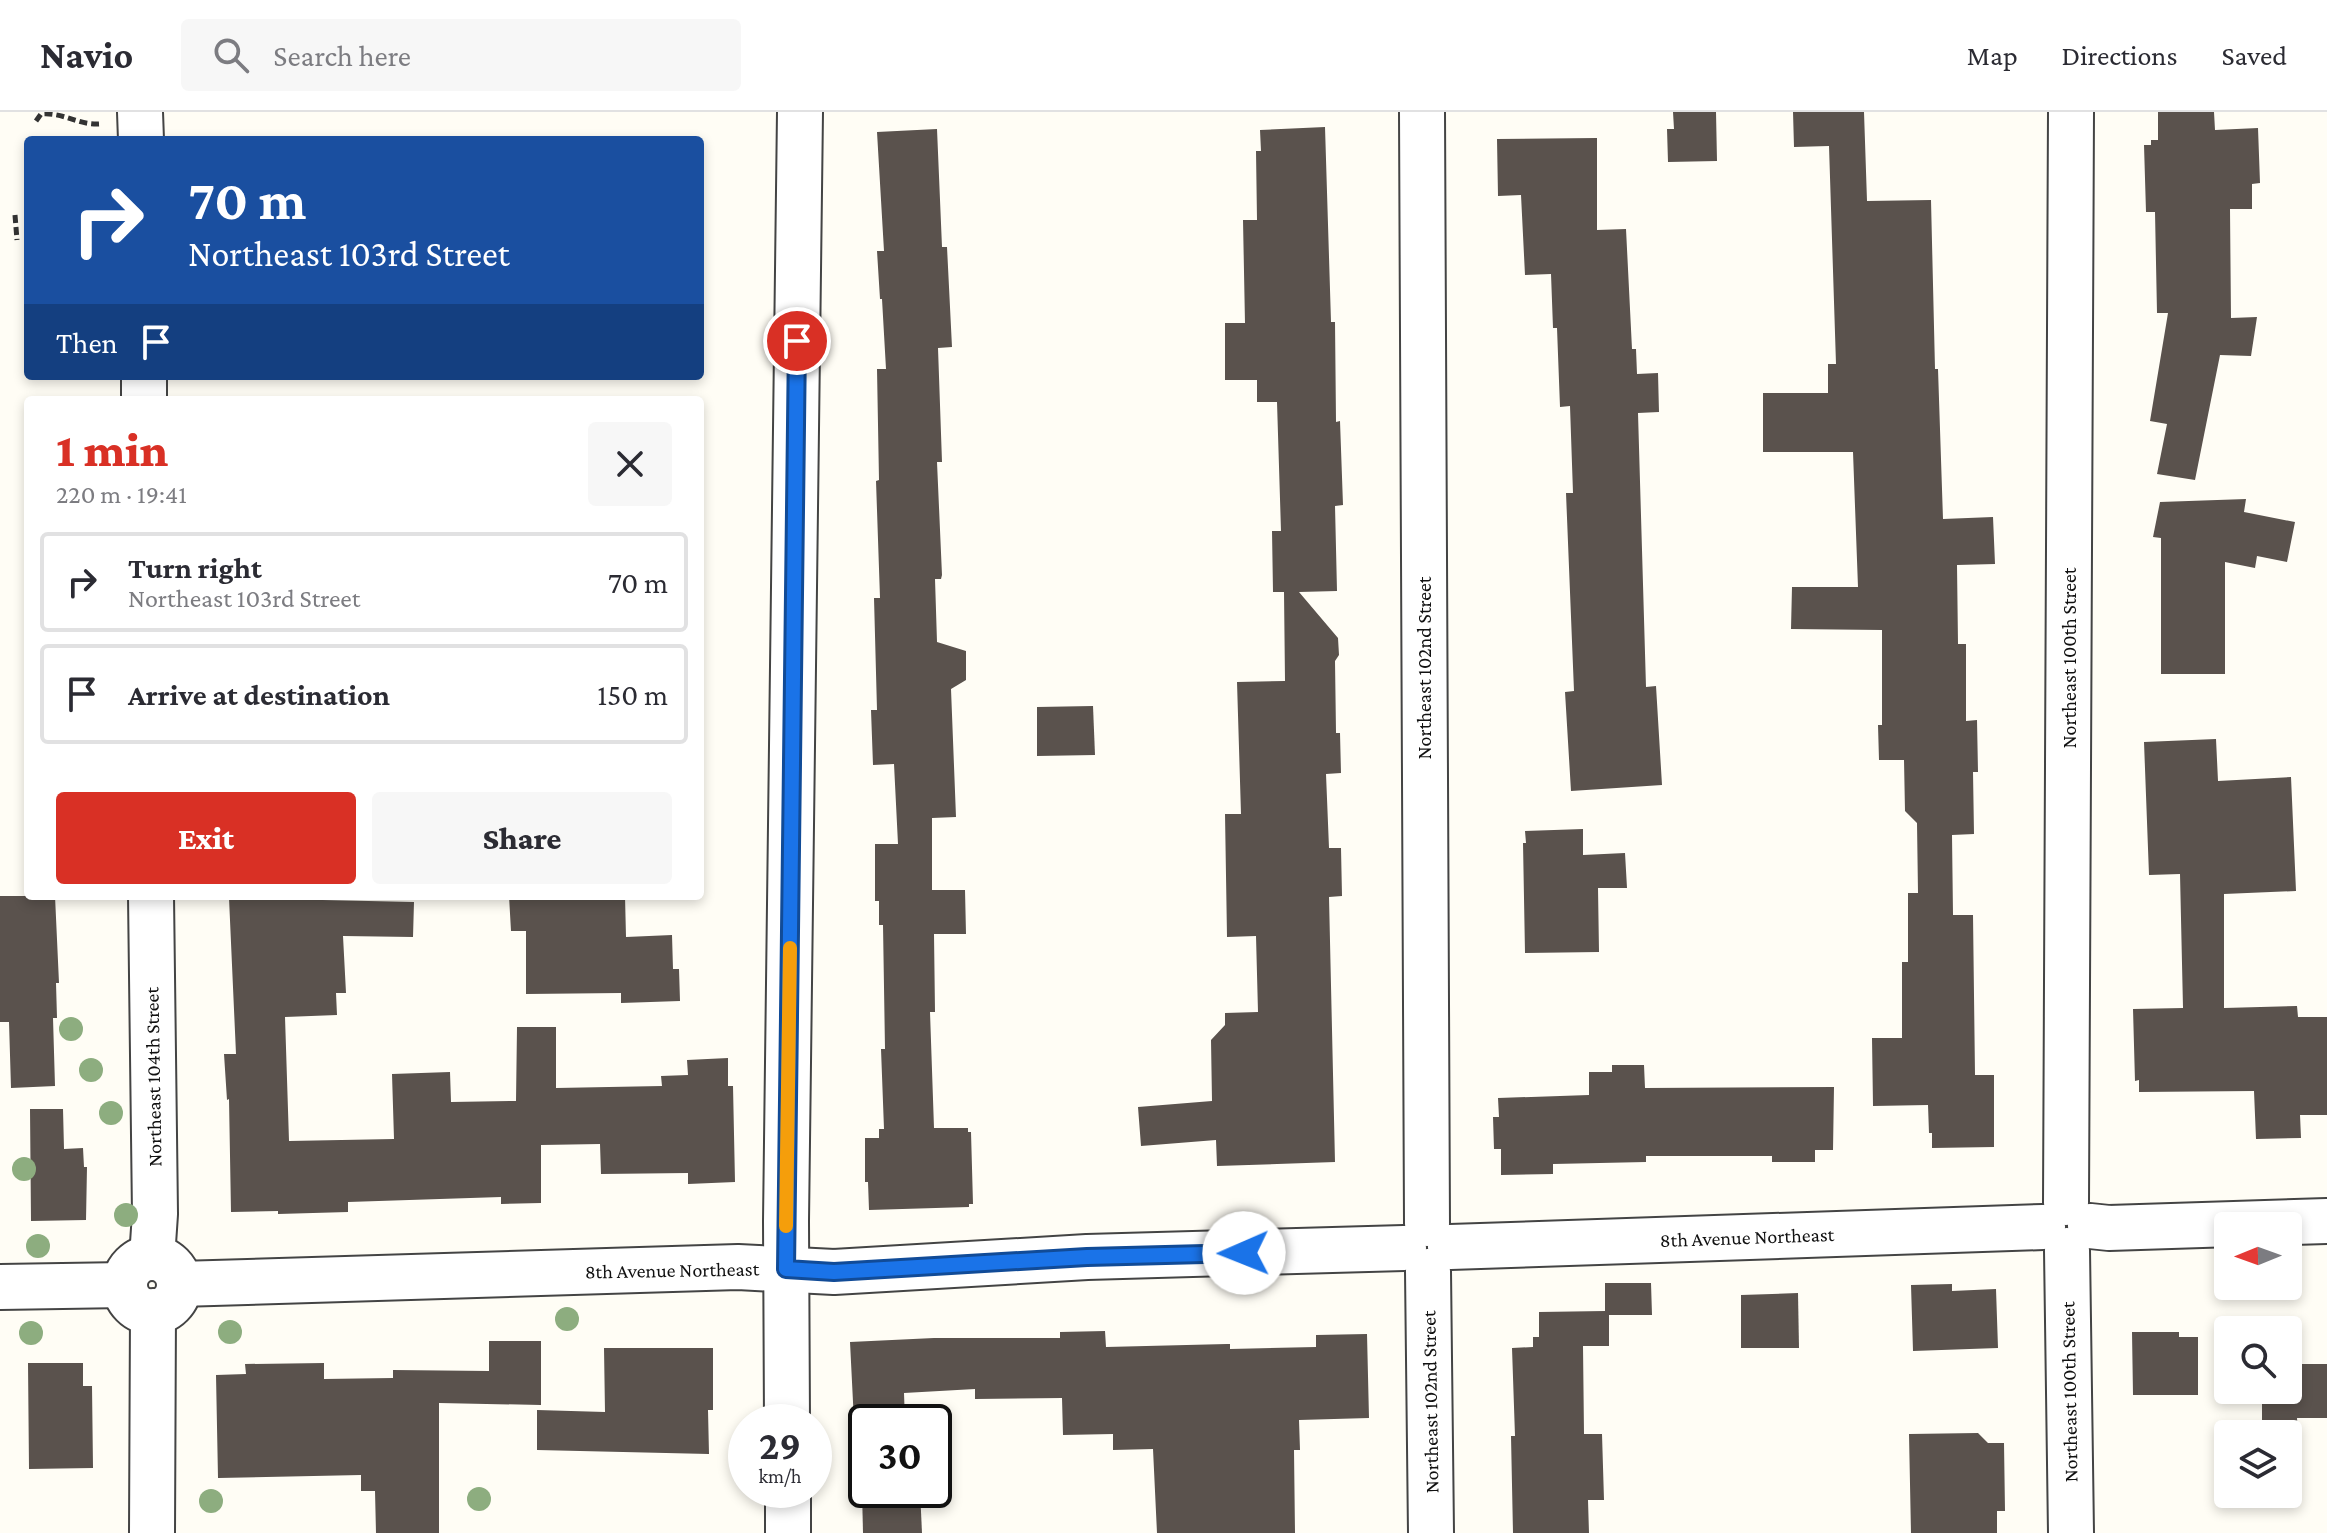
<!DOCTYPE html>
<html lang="en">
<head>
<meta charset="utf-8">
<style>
  :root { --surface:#fff; --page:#f7f7f7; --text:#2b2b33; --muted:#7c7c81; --line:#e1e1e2; --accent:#d93025 }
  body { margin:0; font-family:"Crimson Pro",serif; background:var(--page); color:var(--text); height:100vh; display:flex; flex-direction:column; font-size:30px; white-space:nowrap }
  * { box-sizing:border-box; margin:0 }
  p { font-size:26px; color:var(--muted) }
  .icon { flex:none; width:44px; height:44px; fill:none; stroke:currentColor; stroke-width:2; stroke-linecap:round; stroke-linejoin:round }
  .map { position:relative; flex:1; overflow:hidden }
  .panel { position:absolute; left:24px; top:284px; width:680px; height:504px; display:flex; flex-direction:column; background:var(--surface); border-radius:8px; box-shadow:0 4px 12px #0003 }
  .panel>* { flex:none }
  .banner { position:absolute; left:24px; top:24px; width:680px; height:244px; border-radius:8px; box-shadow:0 4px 12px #0003; background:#1a4fa0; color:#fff; overflow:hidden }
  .needle { width:52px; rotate:269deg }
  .fabs { position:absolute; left:2214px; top:1100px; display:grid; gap:16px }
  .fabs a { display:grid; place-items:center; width:88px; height:88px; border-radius:8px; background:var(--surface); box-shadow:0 4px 12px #0003; font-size:40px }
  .speed { position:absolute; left:728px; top:1292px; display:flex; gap:16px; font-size:40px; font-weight:700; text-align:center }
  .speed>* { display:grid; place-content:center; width:104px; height:104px; border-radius:50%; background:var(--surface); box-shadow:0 4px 12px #0003; line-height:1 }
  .speed small { font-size:20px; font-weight:400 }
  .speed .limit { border:4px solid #111; border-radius:12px; background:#fff; color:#111 }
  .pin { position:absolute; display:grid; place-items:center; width:68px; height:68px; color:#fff; margin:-34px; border:4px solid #fff; border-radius:50%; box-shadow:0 2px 8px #0007 }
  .me { position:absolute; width:88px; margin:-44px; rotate:269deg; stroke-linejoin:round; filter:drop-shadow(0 0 6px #0008) }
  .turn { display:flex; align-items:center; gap:28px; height:168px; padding:0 32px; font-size:36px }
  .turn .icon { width:104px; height:104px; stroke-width:2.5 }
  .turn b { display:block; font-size:56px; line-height:68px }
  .then { display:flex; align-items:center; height:76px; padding:0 32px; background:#0003; gap:16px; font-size:30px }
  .round { display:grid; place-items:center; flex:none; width:84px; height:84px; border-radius:8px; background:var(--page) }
  .overview { display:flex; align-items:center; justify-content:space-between; height:136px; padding:0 32px }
  h1 { font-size:48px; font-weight:800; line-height:60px; color:var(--accent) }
  .button { display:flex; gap:16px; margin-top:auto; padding:16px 32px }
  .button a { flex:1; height:92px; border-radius:8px; background:var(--accent); color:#fff; font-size:32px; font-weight:800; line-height:92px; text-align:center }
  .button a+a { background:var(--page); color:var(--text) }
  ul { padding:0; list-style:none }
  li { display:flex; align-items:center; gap:24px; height:100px; margin:0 16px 12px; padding:0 16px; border:4px solid var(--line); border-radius:8px }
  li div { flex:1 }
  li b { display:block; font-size:30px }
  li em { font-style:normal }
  header { display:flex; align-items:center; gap:48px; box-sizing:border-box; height:112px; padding:0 40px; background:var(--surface); border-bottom:2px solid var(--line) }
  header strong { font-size:38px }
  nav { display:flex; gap:44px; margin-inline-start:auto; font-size:28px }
  .search { width:560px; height:72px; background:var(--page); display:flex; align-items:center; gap:20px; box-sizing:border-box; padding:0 28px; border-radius:8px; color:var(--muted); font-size:30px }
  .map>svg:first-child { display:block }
  .building { fill:#5a524d }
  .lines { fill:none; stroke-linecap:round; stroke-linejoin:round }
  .minor-casing { stroke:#444; stroke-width:48 }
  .path { stroke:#333; stroke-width:5; stroke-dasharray:8 4; stroke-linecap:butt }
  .minor { stroke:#fff; stroke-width:44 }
  .tree { fill:#8dad7f }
  .route-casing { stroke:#114b97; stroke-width:20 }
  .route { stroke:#1a73e8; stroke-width:14 }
  .slow { stroke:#f59e0b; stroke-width:14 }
  .labels { text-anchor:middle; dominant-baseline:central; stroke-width:8; stroke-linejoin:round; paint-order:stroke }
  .street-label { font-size:20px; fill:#111; stroke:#fff }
</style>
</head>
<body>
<header>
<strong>Navio</strong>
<div class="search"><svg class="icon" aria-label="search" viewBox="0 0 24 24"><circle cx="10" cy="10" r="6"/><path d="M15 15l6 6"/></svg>Search here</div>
<nav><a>Map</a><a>Directions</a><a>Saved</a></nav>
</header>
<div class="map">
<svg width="2327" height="1421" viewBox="0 0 2327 1421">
  <rect width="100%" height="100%" fill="#fffdf5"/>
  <!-- building -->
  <g class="building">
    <path d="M 1673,0 L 1716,0 L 1717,49 L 1668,50 L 1667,17 L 1674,17 Z"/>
    <path d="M 1793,0 L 1864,0 L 1867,89 L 1931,88 L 1935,257 L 1938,257 L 1943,407 L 1993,405 L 1995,452 L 1957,453 L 1958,532 L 1966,532 L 1966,609 L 1977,608 L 1978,660 L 1973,660 L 1974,722 L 1952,723 L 1953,803 L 1973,803 L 1975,963 L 1994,963 L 1994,1035 L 1932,1036 L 1932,1021 L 1929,1021 L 1928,993 L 1873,994 L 1872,926 L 1902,926 L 1902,850 L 1908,850 L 1908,781 L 1918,781 L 1917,711 L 1905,699 L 1904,648 L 1879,648 L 1878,613 L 1882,613 L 1882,518 L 1791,517 L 1792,475 L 1858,475 L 1853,340 L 1763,340 L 1763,281 L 1828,281 L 1828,252 L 1836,252 L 1829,34 L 1794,35 Z"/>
    <path d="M 2158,0 L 2214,0 L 2215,18 L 2258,16 L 2260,71 L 2252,72 L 2252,97 L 2230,97 L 2231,206 L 2257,205 L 2251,244 L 2220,243 L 2195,368 L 2157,362 L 2167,312 L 2150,309 L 2168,201 L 2157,201 L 2155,100 L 2146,100 L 2144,33 L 2151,33 L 2151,28 L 2158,28 Z"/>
    <path d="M 1325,15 L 1331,210 L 1335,210 L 1336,310 L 1340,309 L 1343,393 L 1335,394 L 1337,479 L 1299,480 L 1338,526 L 1339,543 L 1335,549 L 1336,621 L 1340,621 L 1341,661 L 1326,662 L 1329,736 L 1341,736 L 1342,784 L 1329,785 L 1335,1050 L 1217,1054 L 1216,1028 L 1141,1034 L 1138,995 L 1212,989 L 1211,928 L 1225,913 L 1225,901 L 1258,900 L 1256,824 L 1227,825 L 1225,702 L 1241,702 L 1237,570 L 1285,569 L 1284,480 L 1273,480 L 1272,419 L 1281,419 L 1277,290 L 1257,290 L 1257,268 L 1225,268 L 1225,211 L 1245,211 L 1243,108 L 1257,108 L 1256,39 L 1261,39 L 1260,18 Z"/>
    <path d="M 937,17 L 942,135 L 947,135 L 952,235 L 938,236 L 942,350 L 937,350 L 942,463 L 941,467 L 935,467 L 937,530 L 966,539 L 966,568 L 951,577 L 956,705 L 932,706 L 932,778 L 965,778 L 966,822 L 934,822 L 935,900 L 930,900 L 934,1016 L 968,1016 L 968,1020 L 971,1020 L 973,1092 L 969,1092 L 969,1095 L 869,1098 L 868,1070 L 865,1070 L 865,1026 L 879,1026 L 879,1017 L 884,1017 L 881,937 L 885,937 L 883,813 L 879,813 L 879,789 L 875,789 L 875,732 L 898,732 L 894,652 L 873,653 L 871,598 L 877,598 L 874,486 L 880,486 L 876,369 L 879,368 L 877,257 L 886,257 L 882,187 L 880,187 L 877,139 L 884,139 L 877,20 Z"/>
    <path d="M 1597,26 L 1597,118 L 1626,117 L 1632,237 L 1636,237 L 1637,262 L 1658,261 L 1659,300 L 1638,301 L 1646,575 L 1656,574 L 1662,673 L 1571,679 L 1565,580 L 1574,579 L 1566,381 L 1573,381 L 1570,294 L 1560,295 L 1557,216 L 1553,216 L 1551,162 L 1525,163 L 1521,83 L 1498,84 L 1497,27 Z"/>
    <path d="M 2246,387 L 2244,400 L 2295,410 L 2287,450 L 2257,444 L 2255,456 L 2225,450 L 2225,562 L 2161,562 L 2161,426 L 2153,425 L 2160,390 Z"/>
    <path d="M 1093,594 L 1095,643 L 1037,644 L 1037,595 Z"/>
    <path d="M 2216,627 L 2218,669 L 2291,665 L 2296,779 L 2224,782 L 2224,896 L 2297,894 L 2298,905 L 2327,905 L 2327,1003 L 2300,1003 L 2301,1026 L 2256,1027 L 2254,979 L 2139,980 L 2139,968 L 2135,969 L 2133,897 L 2183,896 L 2180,762 L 2149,763 L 2144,630 Z"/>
    <path d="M 1583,717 L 1583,743 L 1625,741 L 1627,776 L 1598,776 L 1599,840 L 1525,841 L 1523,731 L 1526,731 L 1525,719 Z"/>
    <path d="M 0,784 L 55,784 L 59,871 L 56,871 L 57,906 L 53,906 L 55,974 L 11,976 L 9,910 L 0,910 Z"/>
    <path d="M 509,784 L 625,784 L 626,825 L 672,823 L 673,857 L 679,857 L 680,889 L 621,891 L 621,881 L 526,882 L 526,819 L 511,819 Z"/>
    <path d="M 229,786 L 414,790 L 413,825 L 343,824 L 346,881 L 336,881 L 337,903 L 285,905 L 289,1029 L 394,1027 L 392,962 L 450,960 L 451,990 L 516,989 L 517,915 L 556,915 L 556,976 L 662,974 L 661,964 L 688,963 L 687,948 L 728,946 L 728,974 L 733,974 L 735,1070 L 688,1072 L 688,1061 L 601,1062 L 600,1032 L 541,1033 L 541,1091 L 501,1092 L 501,1085 L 348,1090 L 348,1100 L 278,1102 L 278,1099 L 231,1100 L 229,987 L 227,988 L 224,942 L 236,942 Z"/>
    <path d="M 1612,953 L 1644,953 L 1645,976 L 1834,975 L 1833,1038 L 1815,1038 L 1815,1050 L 1772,1050 L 1772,1044 L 1646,1044 L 1646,1050 L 1553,1052 L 1553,1062 L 1501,1063 L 1501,1037 L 1494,1037 L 1493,1005 L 1499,1005 L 1498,986 L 1589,983 L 1589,960 L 1612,960 Z"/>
    <path d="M 30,997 L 63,997 L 64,1037 L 83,1036 L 84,1055 L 87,1055 L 86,1108 L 31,1109 Z"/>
    <path d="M 1605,1171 L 1651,1171 L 1652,1203 L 1609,1203 L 1609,1234 L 1583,1234 L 1584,1322 L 1602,1322 L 1604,1388 L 1588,1388 L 1589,1421 L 1513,1421 L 1511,1324 L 1515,1324 L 1512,1236 L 1533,1235 L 1533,1225 L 1539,1225 L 1539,1200 L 1605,1199 Z"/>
    <path d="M 1952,1172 L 1952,1179 L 1996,1177 L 1998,1236 L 1913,1239 L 1911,1173 Z"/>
    <path d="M 1798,1181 L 1799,1236 L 1741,1236 L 1741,1183 Z"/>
    <path d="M 1105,1219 L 1106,1235 L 1227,1232 L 1230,1232 L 1230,1237 L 1316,1235 L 1316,1223 L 1367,1222 L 1369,1306 L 1299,1308 L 1300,1338 L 1294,1338 L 1295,1421 L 1157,1421 L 1153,1337 L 1113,1338 L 1113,1322 L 1063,1323 L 1062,1286 L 975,1287 L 975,1277 L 904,1281 L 905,1310 L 854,1310 L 850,1230 L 934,1226 L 1060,1226 L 1060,1220 Z"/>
    <path d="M 2132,1220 L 2179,1220 L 2179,1225 L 2198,1225 L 2198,1283 L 2133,1283 Z"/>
    <path d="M 489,1229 L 541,1229 L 541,1293 L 439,1291 L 439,1421 L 376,1421 L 375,1379 L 361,1379 L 361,1363 L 218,1366 L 216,1263 L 246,1262 L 245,1252 L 324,1251 L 324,1267 L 393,1266 L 393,1258 L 489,1259 Z"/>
    <path d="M 604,1236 L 713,1236 L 713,1298 L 708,1298 L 709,1342 L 537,1338 L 537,1298 L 605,1300 Z"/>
    <path d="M 28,1251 L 83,1251 L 83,1274 L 92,1274 L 93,1356 L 29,1357 Z"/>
    <path d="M 2288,1252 L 2327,1252 L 2327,1306 L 2297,1306 L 2298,1320 L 2262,1320 L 2262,1278 L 2288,1278 Z"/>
    <path d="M 1978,1321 L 1988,1331 L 2004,1331 L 2005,1399 L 1997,1399 L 1997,1421 L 1911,1421 L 1909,1322 Z"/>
    <path d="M 862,1378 L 920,1378 L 922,1421 L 863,1421 Z"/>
  </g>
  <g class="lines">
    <!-- minor casing -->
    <g class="minor-casing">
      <g id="minor">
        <path d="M 140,0 L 141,28"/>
        <path d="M 1422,0 L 1427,1112"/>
        <path d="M 144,264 L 144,288"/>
        <path d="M 151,784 L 155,1102 L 152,1146"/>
        <path d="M 2066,1091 L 2071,0"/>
        <path d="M 2090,1114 L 2109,1116 L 2327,1109"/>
        <path d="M 1450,1135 L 2043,1115"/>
        <path d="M 2067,1138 L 2071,1421"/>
        <circle cx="152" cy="1173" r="27"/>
        <path d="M 1428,1159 L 1431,1421"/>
        <path d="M 179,1172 L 738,1155 L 834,1160 L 1087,1145 L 1404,1136"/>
        <path d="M 0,1175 L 125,1173"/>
        <path d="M 787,1310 L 786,1109 L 800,0"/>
        <path d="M 788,1378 L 788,1421"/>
        <path d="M 152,1421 L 153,1199"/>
      </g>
    </g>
    <!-- path -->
    <g class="path">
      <path d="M 36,9 L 41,2 C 63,0 78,13 99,12"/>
      <path d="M 15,103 L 17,128"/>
    </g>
    <!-- minor -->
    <use href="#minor" class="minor"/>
  </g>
  <!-- trees -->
  <g class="tree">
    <circle cx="71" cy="917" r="12"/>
    <circle cx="91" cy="958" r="12"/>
    <circle cx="111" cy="1001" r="12"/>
    <circle cx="24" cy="1057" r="12"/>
    <circle cx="126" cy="1103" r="12"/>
    <circle cx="38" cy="1134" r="12"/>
    <circle cx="567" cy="1207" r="12"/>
    <circle cx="230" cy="1220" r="12"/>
    <circle cx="31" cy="1221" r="12"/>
    <circle cx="479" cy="1387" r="12"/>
    <circle cx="211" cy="1389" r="12"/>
  </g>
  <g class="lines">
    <!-- route casing -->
    <g class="route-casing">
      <path id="route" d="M 797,229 L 786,1157 L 834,1160 L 1087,1145 L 1244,1141"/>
    </g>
    <!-- route -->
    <use href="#route" class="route"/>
    <!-- slow -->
    <path class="slow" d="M 786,1114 L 790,836"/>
  </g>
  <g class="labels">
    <!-- street labels -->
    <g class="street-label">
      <text transform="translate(2069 546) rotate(-90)">Northeast 100th Street</text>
      <text transform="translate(1424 556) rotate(-90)">Northeast 102nd Street</text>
      <text transform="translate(153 965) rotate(-91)">Northeast 104th Street</text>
      <text transform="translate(1747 1125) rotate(-2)">8th Avenue Northeast</text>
      <text transform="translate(672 1158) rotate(-1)">8th Avenue Northeast</text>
      <text transform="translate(2069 1280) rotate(-91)">Northeast 100th Street</text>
      <text transform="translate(1430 1290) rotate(-91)">Northeast 102nd Street</text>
    </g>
  </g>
</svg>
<div class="fabs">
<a><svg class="needle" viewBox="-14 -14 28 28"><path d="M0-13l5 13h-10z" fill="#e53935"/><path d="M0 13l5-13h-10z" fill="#7c7c81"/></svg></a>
<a><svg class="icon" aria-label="search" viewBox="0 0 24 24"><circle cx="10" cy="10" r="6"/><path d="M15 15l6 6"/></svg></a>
<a><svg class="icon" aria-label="layers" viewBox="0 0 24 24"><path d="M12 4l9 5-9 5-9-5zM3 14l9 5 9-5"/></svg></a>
</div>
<div class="speed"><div>29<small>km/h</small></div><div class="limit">30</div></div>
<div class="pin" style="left:797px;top:229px;background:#d93025"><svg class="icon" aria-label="arrive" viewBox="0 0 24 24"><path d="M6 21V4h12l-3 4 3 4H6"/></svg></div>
<svg class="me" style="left:1244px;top:1141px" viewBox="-20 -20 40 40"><circle r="19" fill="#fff"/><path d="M0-13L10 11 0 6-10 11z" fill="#1a73e8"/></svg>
<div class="banner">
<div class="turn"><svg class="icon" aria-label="right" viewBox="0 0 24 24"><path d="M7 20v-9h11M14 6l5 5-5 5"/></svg><div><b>70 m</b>Northeast 103rd Street</div></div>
<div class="then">Then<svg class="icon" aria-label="arrive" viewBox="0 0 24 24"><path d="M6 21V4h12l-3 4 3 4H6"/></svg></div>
</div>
<section class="panel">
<div class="overview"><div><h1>1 min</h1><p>220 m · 19:41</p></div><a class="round"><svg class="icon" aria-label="close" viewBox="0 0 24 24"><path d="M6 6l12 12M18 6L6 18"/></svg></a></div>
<ul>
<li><svg class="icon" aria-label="right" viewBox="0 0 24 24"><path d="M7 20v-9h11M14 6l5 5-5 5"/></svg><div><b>Turn right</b><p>Northeast 103rd Street</p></div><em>70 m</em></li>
<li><svg class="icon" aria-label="arrive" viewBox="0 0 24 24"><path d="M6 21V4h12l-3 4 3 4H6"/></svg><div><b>Arrive at destination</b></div><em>150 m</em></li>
</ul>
<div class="button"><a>Exit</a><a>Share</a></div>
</section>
</div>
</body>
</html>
